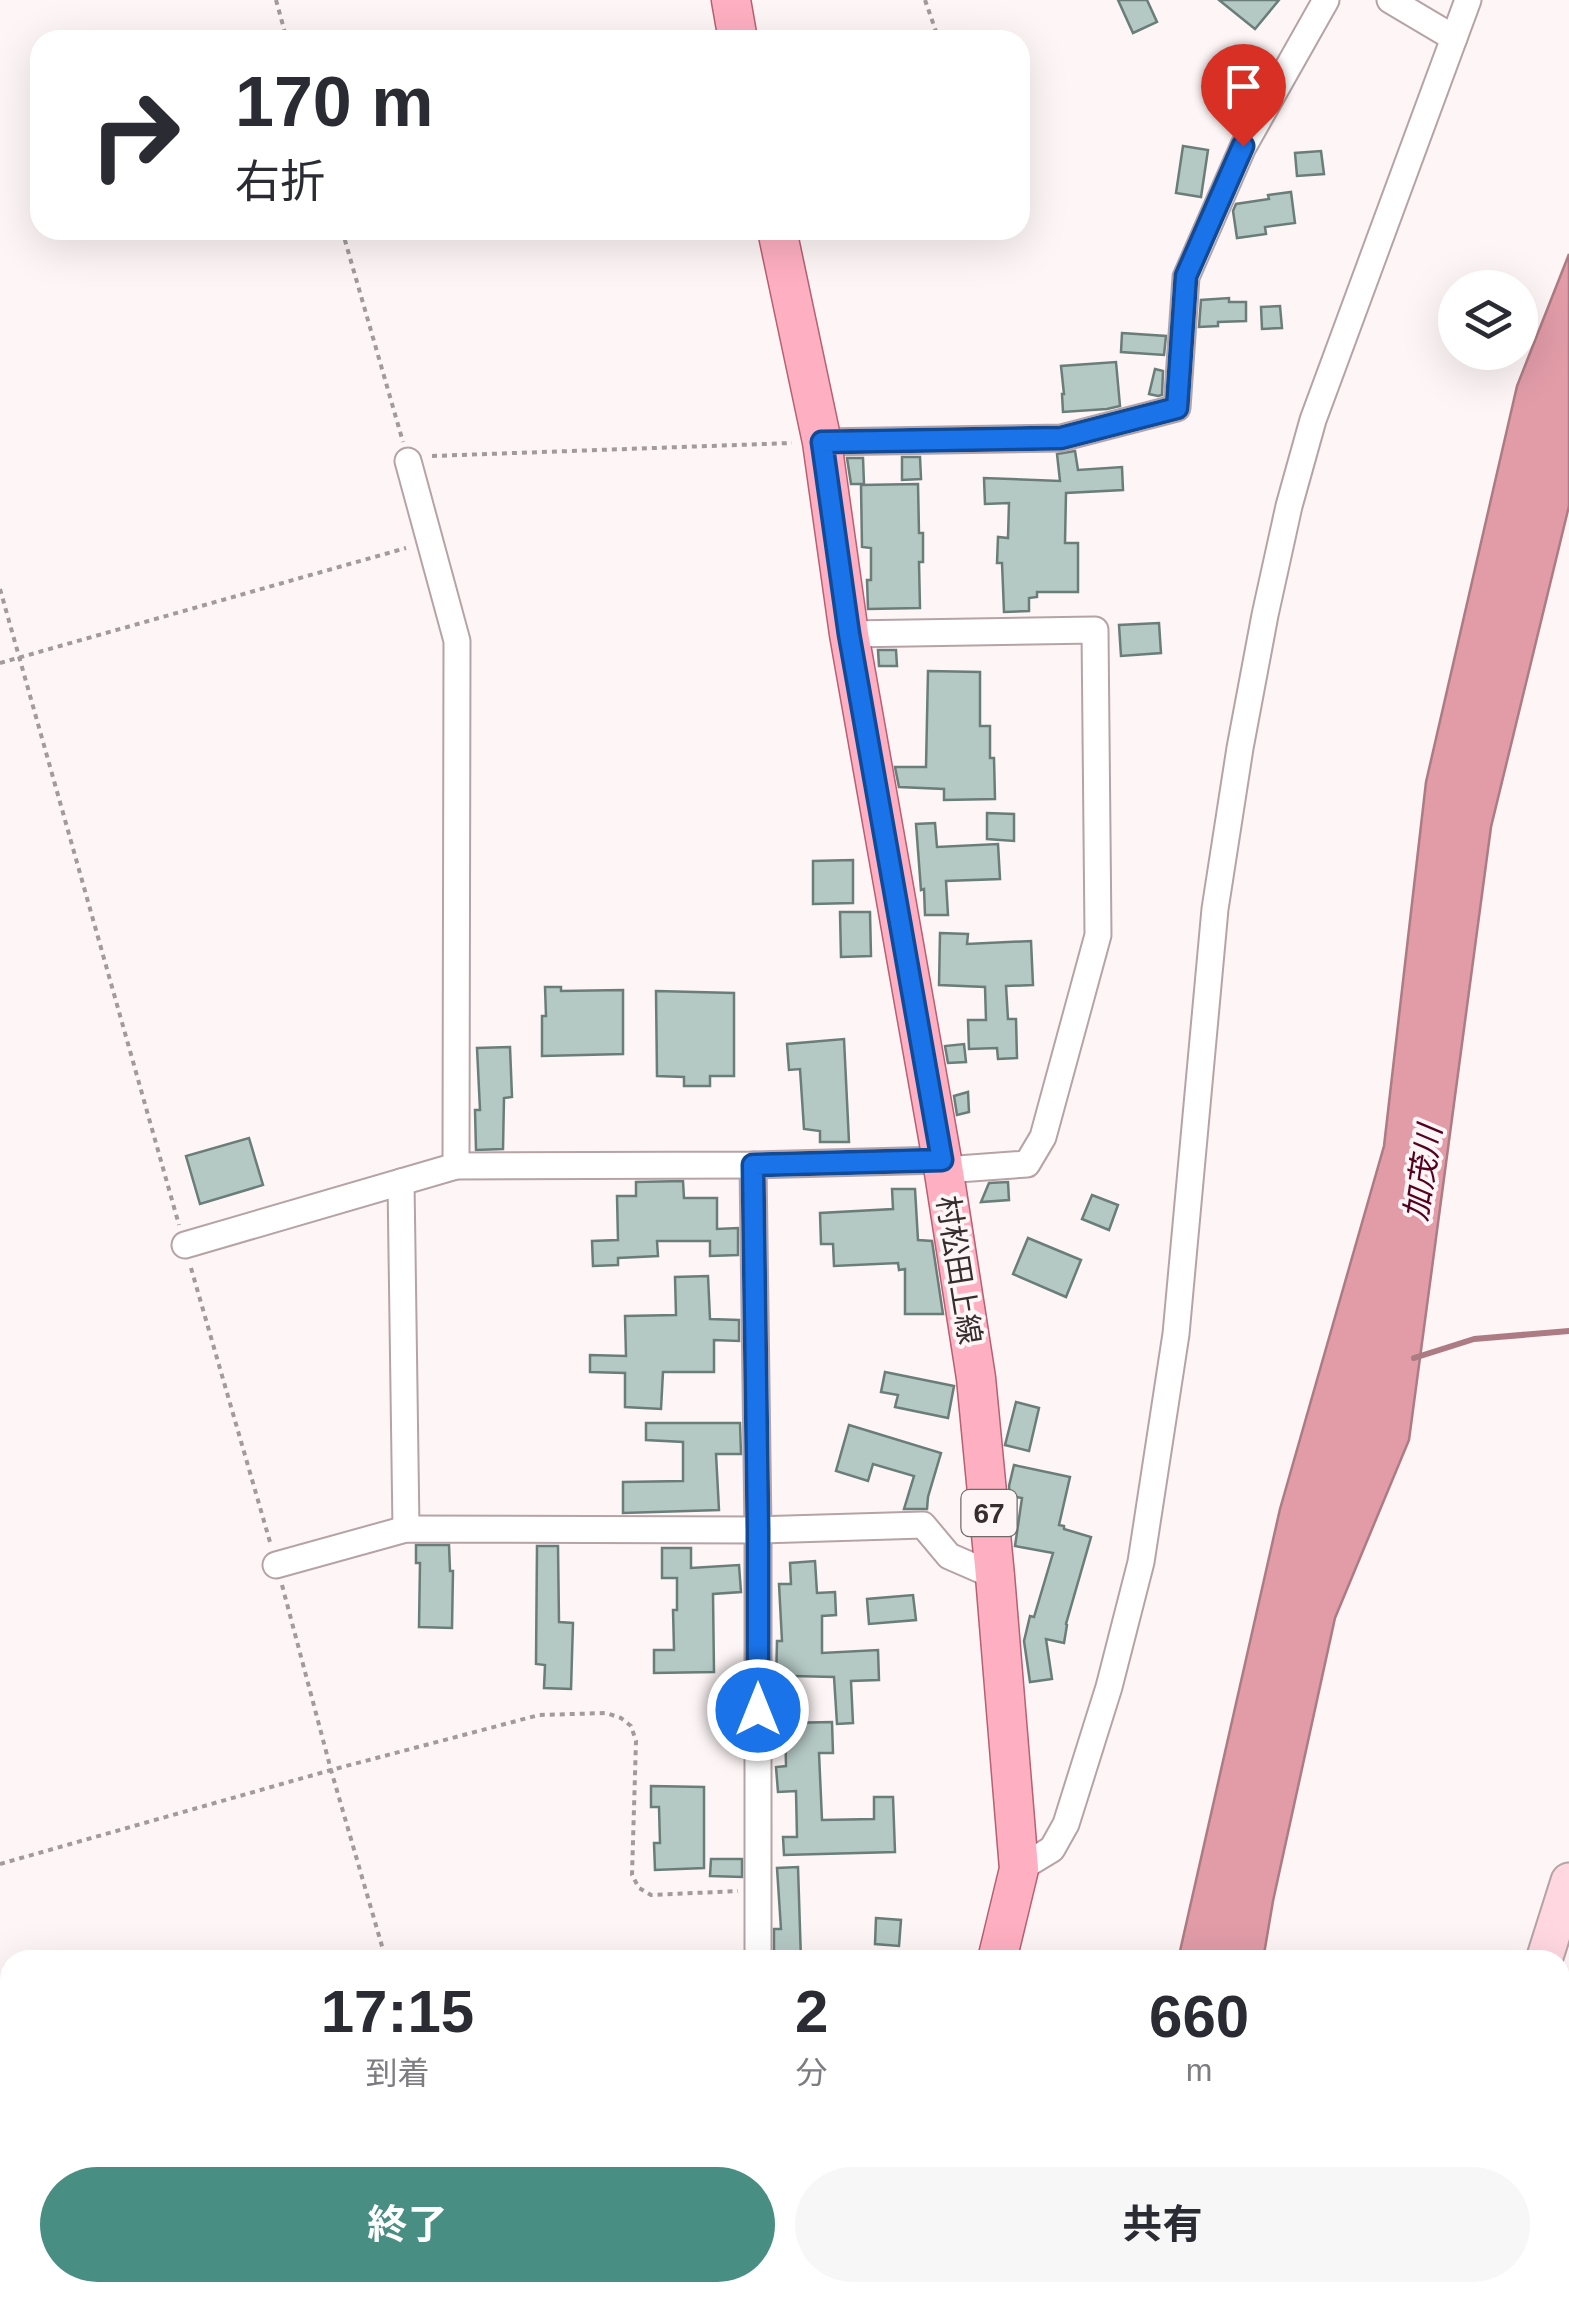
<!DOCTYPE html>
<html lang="ja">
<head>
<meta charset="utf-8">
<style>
  :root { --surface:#fff; --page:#f7f7f7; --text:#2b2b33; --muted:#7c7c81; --accent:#498e83 }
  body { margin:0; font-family:Helvetica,"Noto Sans JP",sans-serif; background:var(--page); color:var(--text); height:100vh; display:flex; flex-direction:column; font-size:38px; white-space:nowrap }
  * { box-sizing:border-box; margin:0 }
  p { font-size:32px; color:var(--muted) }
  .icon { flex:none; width:55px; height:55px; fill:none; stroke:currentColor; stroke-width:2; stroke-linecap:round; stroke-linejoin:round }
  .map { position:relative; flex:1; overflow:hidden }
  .sheet { position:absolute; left:0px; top:1950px; width:1570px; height:352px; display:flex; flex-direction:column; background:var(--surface); border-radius:30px 30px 0 0; box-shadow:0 10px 40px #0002 }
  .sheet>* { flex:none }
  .top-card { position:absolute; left:30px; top:30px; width:1000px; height:210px; border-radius:30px; box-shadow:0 10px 40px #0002; background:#fff; color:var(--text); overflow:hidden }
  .controls { position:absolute; left:1438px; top:270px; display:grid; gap:20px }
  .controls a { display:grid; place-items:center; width:100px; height:100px; border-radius:50%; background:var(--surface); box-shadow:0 10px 40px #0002; font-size:50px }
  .pin { position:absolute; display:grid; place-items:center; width:85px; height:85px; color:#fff; margin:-102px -42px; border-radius:50% 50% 50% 0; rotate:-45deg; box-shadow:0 0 10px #0007 }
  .pin .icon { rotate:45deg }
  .me { position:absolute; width:110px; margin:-55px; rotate:0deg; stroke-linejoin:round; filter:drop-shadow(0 0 8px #0008) }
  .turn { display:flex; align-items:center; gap:35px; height:210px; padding:0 40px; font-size:45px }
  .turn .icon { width:130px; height:130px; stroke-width:2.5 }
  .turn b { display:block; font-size:70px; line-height:85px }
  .eta { display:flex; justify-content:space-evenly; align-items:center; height:170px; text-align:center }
  .eta b { font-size:60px; font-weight:700; line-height:70px }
  .action { display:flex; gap:20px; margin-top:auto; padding:20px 40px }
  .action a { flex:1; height:115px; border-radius:60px; background:var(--accent); color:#fff; font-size:40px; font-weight:700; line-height:115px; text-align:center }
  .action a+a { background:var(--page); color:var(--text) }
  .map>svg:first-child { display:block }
  .water { fill:#e19ca8; stroke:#ad7b83; stroke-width:2.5 }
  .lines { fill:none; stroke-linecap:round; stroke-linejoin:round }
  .stream { stroke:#ad7b83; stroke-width:6 }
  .building { fill:#b4c8c4; stroke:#6a7d79; stroke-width:2.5 }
  .street-casing { stroke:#b6a3a6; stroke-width:29 }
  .secondary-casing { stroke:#b6a3a6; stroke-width:39 }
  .primary-casing { stroke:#b75f73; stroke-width:41 }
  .path { stroke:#a29a9b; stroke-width:4; stroke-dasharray:5 5; stroke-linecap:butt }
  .street { stroke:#fff; stroke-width:25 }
  .secondary { stroke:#fed7e0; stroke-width:35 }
  .primary { stroke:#feafc1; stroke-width:38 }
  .route-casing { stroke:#114b97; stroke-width:25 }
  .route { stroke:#1a73e8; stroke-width:18 }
  .labels { text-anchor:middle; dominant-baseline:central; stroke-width:8; stroke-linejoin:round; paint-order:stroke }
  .shield { fill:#fdf5f6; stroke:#71696a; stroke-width:2.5 }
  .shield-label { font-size:28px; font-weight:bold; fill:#352d2e }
  .street-label { font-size:30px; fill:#352d2e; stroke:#fdf5f6 }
  .water-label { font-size:32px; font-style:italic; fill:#540120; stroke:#fdf5f6 }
</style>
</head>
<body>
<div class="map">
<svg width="1569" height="2302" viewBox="0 0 1569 2302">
  <rect width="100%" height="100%" fill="#fdf5f6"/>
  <!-- water -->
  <g class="water">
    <path d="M 1569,254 L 1569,506 L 1491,827 L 1409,1440 L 1335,1618 L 1273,1901 L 1263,1960 L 1178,1960 L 1280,1509 L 1384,1146 L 1426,782 L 1517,386 Z"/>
    <path d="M 1052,2293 L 1161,2293 L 1157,2302 L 1048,2302 Z"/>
  </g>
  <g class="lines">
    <!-- stream -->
    <path class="stream" d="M 1414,1358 L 1474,1339 L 1569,1331"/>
  </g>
  <!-- building -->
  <g class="building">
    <path d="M 1118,0 L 1147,0 L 1157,22 L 1133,33 Z"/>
    <path d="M 1219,0 L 1279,0 L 1255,29 Z"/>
    <path d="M 1183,146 L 1208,150 L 1201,197 L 1176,193 Z"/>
    <path d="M 1321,151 L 1324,174 L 1297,176 L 1295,153 Z"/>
    <path d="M 1291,192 L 1295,223 L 1265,227 L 1266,234 L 1237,238 L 1233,211 L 1236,204 L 1269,199 L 1268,195 Z"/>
    <path d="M 1229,298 L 1229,302 L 1246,302 L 1246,321 L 1218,322 L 1218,326 L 1199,327 L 1201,300 Z"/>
    <path d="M 1280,306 L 1282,328 L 1262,329 L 1261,307 Z"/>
    <path d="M 1122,333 L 1166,336 L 1164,355 L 1121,352 Z"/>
    <path d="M 1116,362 L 1120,406 L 1107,409 L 1063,412 L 1062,394 L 1064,394 L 1061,366 Z"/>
    <path d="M 1155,369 L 1163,371 L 1162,395 L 1158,396 L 1149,394 Z"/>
    <path d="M 1075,451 L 1078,470 L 1122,467 L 1123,490 L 1066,493 L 1065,543 L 1078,543 L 1078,592 L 1037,592 L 1037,597 L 1029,598 L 1029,611 L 1004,612 L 1002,563 L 997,563 L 998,537 L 1008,538 L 1009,503 L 985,504 L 984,478 L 1060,481 L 1057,454 Z"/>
    <path d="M 902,457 L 920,457 L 921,479 L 902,480 Z"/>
    <path d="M 847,458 L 863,458 L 864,484 L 851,484 Z"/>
    <path d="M 918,484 L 919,533 L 923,533 L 923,562 L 919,562 L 920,608 L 868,609 L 867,580 L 871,580 L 871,548 L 862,547 L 861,485 Z"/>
    <path d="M 1159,623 L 1161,653 L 1121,656 L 1119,625 Z"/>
    <path d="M 878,650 L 896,650 L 897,666 L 879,666 Z"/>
    <path d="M 928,671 L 980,672 L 980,726 L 990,726 L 990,758 L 994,758 L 995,799 L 944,800 L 944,789 L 899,787 L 895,767 L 926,767 Z"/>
    <path d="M 987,813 L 1014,814 L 1014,841 L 987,839 Z"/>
    <path d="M 935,823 L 937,847 L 998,844 L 1000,879 L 946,881 L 948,915 L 925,915 L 924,889 L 921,890 L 916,824 Z"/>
    <path d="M 853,860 L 853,903 L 813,904 L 813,861 Z"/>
    <path d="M 840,912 L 870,912 L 871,956 L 841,957 Z"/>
    <path d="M 940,933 L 968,934 L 967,944 L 1031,941 L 1033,985 L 1006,986 L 1008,1019 L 1016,1019 L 1017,1058 L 998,1059 L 997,1048 L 969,1049 L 968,1020 L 986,1020 L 985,987 L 939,985 Z"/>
    <path d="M 545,987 L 561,987 L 561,991 L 623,990 L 623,1054 L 542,1056 L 542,1016 L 546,1016 Z"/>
    <path d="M 656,991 L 734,993 L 734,1076 L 710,1076 L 710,1086 L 684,1086 L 684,1077 L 657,1076 Z"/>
    <path d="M 844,1039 L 849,1142 L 820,1142 L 820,1131 L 804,1129 L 800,1069 L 789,1070 L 787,1044 Z"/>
    <path d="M 964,1044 L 966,1062 L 948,1063 L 945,1046 Z"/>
    <path d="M 510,1047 L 512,1097 L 504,1098 L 503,1149 L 476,1150 L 475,1110 L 480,1110 L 477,1048 Z"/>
    <path d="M 968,1092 L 969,1112 L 957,1115 L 954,1096 Z"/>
    <path d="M 249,1138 L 263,1185 L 200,1204 L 186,1156 Z"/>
    <path d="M 683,1181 L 684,1198 L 717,1198 L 717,1229 L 738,1228 L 738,1255 L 710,1256 L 710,1241 L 657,1241 L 658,1256 L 618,1258 L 618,1265 L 593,1266 L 592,1241 L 618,1240 L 617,1196 L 636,1196 L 636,1182 Z"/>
    <path d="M 1008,1182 L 1009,1200 L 981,1202 L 989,1183 Z"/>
    <path d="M 892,1189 L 915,1189 L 918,1240 L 932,1241 L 943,1314 L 905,1314 L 905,1269 L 899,1270 L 898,1263 L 834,1266 L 833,1244 L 821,1244 L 820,1213 L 893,1209 Z"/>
    <path d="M 1092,1195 L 1118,1205 L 1109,1230 L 1082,1219 Z"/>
    <path d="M 1028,1238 L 1081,1260 L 1066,1297 L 1013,1274 Z"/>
    <path d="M 708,1276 L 710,1319 L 739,1320 L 739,1341 L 714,1340 L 714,1372 L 663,1372 L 661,1409 L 625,1407 L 625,1373 L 590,1372 L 590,1355 L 626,1356 L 625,1316 L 676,1315 L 675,1277 Z"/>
    <path d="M 885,1372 L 954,1386 L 948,1418 L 895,1407 L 898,1395 L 881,1392 Z"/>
    <path d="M 1016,1402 L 1039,1408 L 1029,1451 L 1005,1445 Z"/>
    <path d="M 646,1423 L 740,1423 L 741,1454 L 716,1454 L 719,1510 L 623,1513 L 623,1482 L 683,1481 L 683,1442 L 646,1440 Z"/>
    <path d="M 849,1425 L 941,1453 L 928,1497 L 927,1509 L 904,1509 L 914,1476 L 873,1464 L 868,1481 L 836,1471 Z"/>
    <path d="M 1014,1465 L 1070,1477 L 1059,1525 L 1064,1526 L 1064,1529 L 1091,1537 L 1066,1624 L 1067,1625 L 1064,1643 L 1046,1639 L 1052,1679 L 1030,1682 L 1024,1641 L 1030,1616 L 1034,1617 L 1053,1553 L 1015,1546 L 1022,1498 L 1010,1496 L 1009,1486 Z"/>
    <path d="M 416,1545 L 449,1545 L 450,1571 L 453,1571 L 452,1628 L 419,1627 L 420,1563 L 416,1563 Z"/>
    <path d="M 537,1546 L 558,1546 L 559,1622 L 573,1623 L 571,1689 L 544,1688 L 545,1665 L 536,1664 Z"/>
    <path d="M 662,1548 L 691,1548 L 691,1568 L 739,1565 L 741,1592 L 713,1594 L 714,1672 L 654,1673 L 654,1650 L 674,1650 L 673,1610 L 677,1610 L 677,1578 L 662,1578 Z"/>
    <path d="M 815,1561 L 817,1593 L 835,1592 L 836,1615 L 822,1616 L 822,1653 L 878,1650 L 879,1680 L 851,1681 L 853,1723 L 837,1724 L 834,1677 L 793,1676 L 793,1683 L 776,1683 L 777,1641 L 782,1641 L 779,1584 L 791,1584 L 790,1563 Z"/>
    <path d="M 913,1595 L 916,1620 L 869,1624 L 867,1599 Z"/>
    <path d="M 832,1722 L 833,1753 L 819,1753 L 822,1820 L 874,1819 L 874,1797 L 893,1797 L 895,1852 L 784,1855 L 783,1837 L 797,1837 L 796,1791 L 778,1792 L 776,1767 L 786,1766 L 785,1723 Z"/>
    <path d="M 651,1786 L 704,1787 L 704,1868 L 655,1870 L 654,1843 L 660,1843 L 659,1807 L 651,1807 Z"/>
    <path d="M 711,1859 L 742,1859 L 742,1877 L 710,1876 Z"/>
    <path d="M 798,1867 L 801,1960 L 774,1960 L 774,1929 L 781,1929 L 777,1868 Z"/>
    <path d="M 876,1918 L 901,1920 L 899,1946 L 875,1944 Z"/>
  </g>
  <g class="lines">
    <!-- street casing -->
    <g class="street-casing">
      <g id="street">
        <path d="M 1390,0 L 1454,38"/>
        <path d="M 822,442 L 1061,438 L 1177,408 L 1186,277 L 1243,147 L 1326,0"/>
        <path d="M 408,461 L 457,641 L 456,1166"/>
        <path d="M 849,634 L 1095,630 L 1098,935 L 1043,1137 L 1027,1164 L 944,1170"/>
        <path d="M 753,1165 L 758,1530 L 758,1960"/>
        <path d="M 401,1182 L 406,1529"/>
        <path d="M 185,1245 L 456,1166 L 753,1165 L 942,1160"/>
        <path d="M 276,1565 L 406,1529 L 758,1530 L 923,1525 L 949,1556 L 995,1576"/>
        <path d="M 1019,1869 L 1052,1849 L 1066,1824 L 1109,1687 L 1141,1562 L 1176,1334 L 1215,909 L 1240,748 L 1265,615 L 1289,506 L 1313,420 L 1468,0"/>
        <path d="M 1560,2012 L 1569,1993"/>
        <path d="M 1526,2292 L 1530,2302"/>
        <path d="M 725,2302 L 732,2292"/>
      </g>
    </g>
    <!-- secondary casing -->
    <g class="secondary-casing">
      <g id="secondary">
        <path d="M 1544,1960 L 1569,1881"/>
        <path d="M 1408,2302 L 1412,2292"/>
      </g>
    </g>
    <!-- primary casing -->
    <g class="primary-casing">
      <g id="primary">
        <path d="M 731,0 L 738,40"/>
        <path d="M 777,230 L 822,442 L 849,634 L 942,1160 L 976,1378 L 995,1576 L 1019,1869 L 997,1960"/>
        <path d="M 1023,2292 L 1039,2302"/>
        <path d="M 800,2302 L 806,2292"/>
      </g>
    </g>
    <!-- path -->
    <g class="path">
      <path d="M 276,0 L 287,40"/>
      <path d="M 925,0 L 939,40"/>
      <path d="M 342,230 L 403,442"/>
      <path d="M 432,456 L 792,443"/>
      <path d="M 0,589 L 179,1225"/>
      <path d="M 0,663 L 406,548"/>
      <path d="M 191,1268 L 270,1542"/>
      <path d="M 282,1585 L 331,1770 L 386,1960"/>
      <path d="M 0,1864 L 331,1770 L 539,1715 L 606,1713 L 621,1718 L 631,1726 L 636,1741 L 632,1875 L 639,1888 L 651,1895 L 738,1891"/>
      <path d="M 482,2292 L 485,2302"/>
    </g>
    <!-- street -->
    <use href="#street" class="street"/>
    <!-- secondary -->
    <use href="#secondary" class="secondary"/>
    <!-- primary -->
    <use href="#primary" class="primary"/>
  </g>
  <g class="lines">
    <!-- route casing -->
    <g class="route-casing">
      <path id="route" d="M 758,1710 L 758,1530 L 753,1165 L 942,1160 L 849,634 L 822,442 L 1061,438 L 1177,408 L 1186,276 L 1243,146"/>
    </g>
    <!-- route -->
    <use href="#route" class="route"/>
  </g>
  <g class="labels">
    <!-- shield labels -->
    <rect class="shield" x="961.5" y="1490" width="55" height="46" rx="8"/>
    <g class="shield-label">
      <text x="989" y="1513">67</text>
    </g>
    <!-- street labels -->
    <g class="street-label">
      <text transform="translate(959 1270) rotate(81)">村松田上線</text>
    </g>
    <!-- water labels -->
    <g class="water-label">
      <text transform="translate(1423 1173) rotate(-81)">加茂川</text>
    </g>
  </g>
</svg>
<div class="controls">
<a><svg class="icon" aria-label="layers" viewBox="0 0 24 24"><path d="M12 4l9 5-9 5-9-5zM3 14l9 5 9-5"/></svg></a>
</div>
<div class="pin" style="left:1243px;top:146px;background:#d93025"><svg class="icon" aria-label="arrive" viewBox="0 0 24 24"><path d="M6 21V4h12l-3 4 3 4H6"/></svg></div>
<svg class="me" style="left:758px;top:1710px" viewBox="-20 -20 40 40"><circle r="17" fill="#1a73e8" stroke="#fff" stroke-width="3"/><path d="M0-11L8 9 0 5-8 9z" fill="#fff"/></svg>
<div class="top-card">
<div class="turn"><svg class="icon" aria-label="right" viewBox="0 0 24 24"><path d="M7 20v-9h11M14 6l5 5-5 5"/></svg><div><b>170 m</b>右折</div></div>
</div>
<section class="sheet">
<div class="eta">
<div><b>17:15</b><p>到着</p></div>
<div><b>2</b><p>分</p></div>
<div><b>660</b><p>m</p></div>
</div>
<div class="action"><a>終了</a><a>共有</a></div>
</section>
</div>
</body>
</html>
